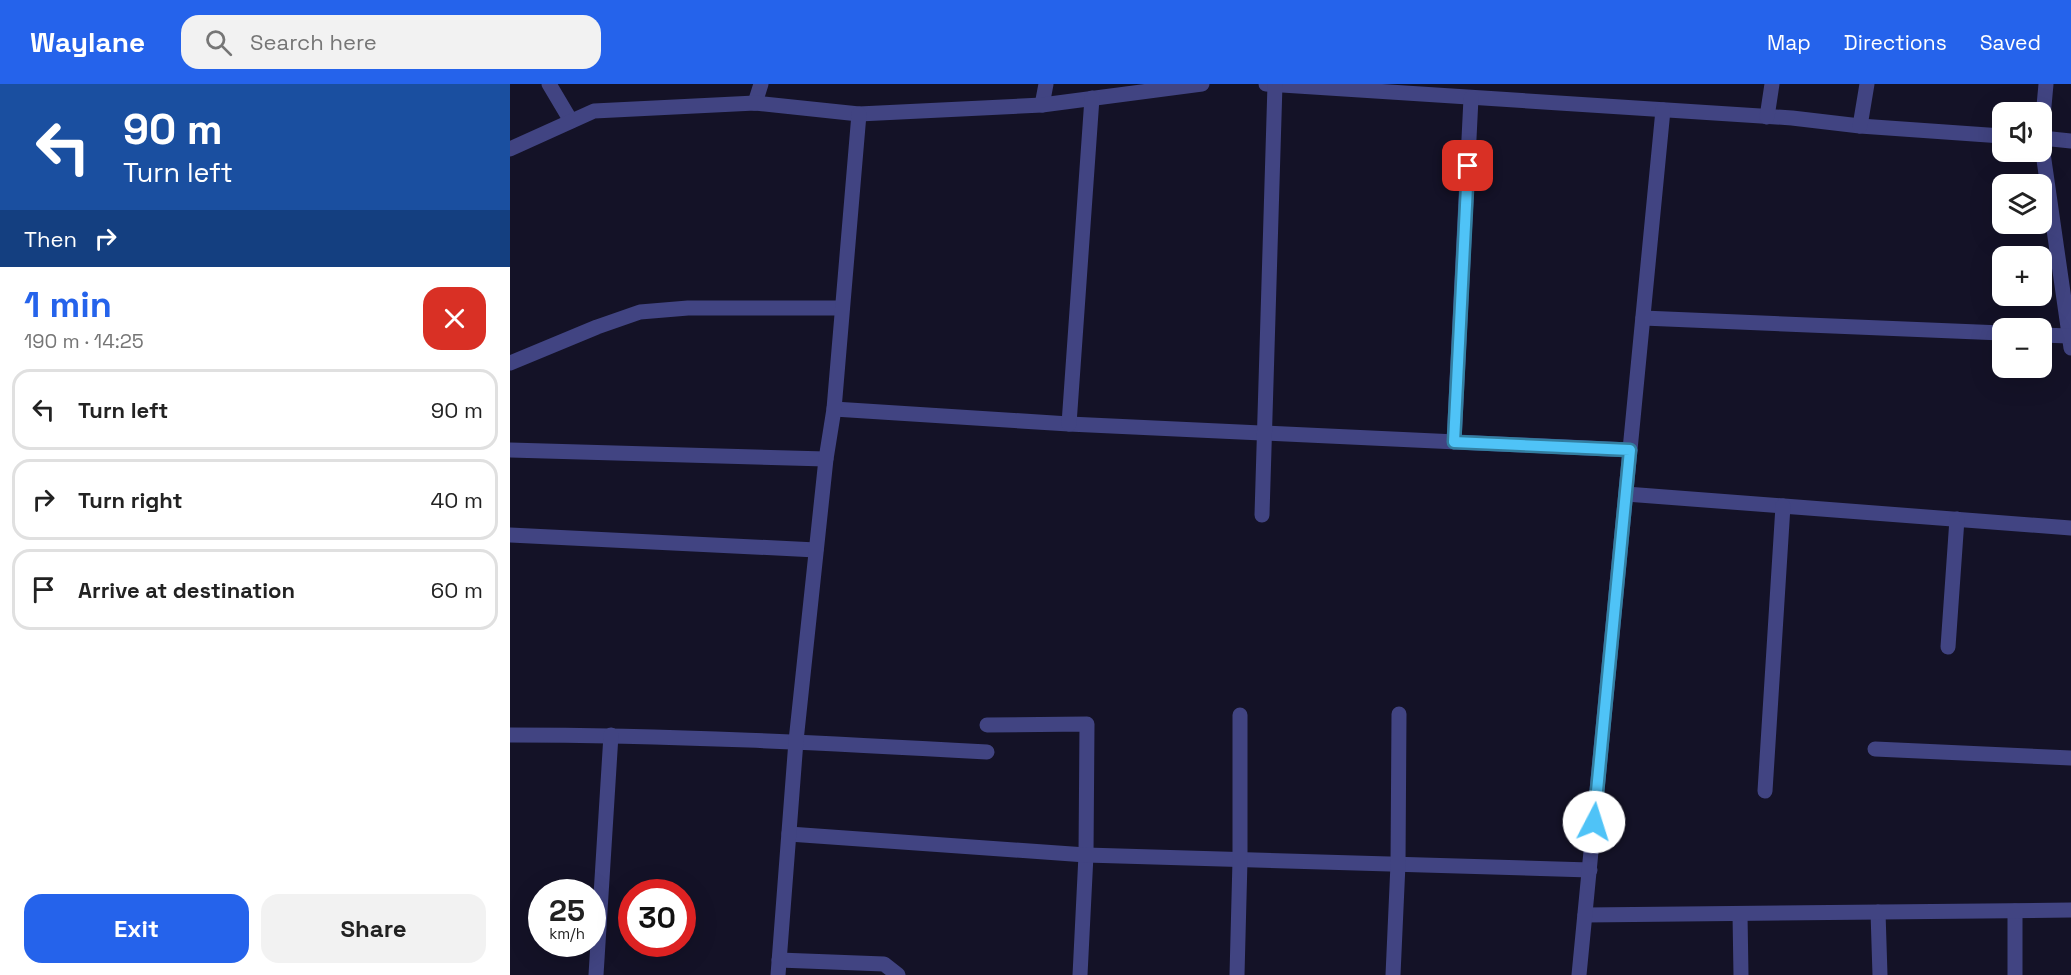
<!DOCTYPE html>
<html lang="en">
<head>
<meta charset="utf-8">
<style>
  :root { --surface:#fff; --page:#f2f2f2; --text:#222; --muted:#767676; --line:#e0e0e0; --accent:#2563eb }
  body { margin:0; font-family:"Space Grotesk",sans-serif; background:var(--page); color:var(--text); height:100vh; display:flex; flex-direction:column; font-size:22px; white-space:nowrap }
  * { box-sizing:border-box; margin:0 }
  p { font-size:20px; color:var(--muted) }
  .icon { flex:none; width:33px; height:33px; fill:none; stroke:currentColor; stroke-width:2; stroke-linecap:round; stroke-linejoin:round }
  .map { position:relative; flex:1; overflow:hidden }
  .side { display:flex; flex-direction:column; background:var(--surface); width:510px }
  .side>* { flex:none }
  .banner { background:#1a4fa0; color:#fff; overflow:hidden }
  .buttons { position:absolute; left:1482px; top:18px; display:grid; gap:12px }
  .buttons a { display:grid; place-items:center; width:60px; height:60px; border-radius:12px; background:var(--surface); box-shadow:0 6px 24px #0002; font-size:30px }
  .speed { position:absolute; left:18px; top:795px; display:flex; gap:12px; font-size:30px; font-weight:700; text-align:center }
  .speed>* { display:grid; place-content:center; width:78px; height:78px; border-radius:50%; background:var(--surface); box-shadow:0 6px 24px #0002; line-height:1 }
  .speed small { font-size:15px; font-weight:400 }
  .speed .limit { border:9px solid #d22; background:#fff; color:#111 }
  .pin { position:absolute; display:grid; place-items:center; width:51px; height:51px; color:#fff; margin:-26px; border-radius:12px; box-shadow:0 3px 9px #0006 }
  .me { position:absolute; width:66px; margin:-33px; rotate:5deg; stroke-linejoin:round; filter:drop-shadow(0 0 4px #0008) }
  .turn { display:flex; align-items:center; gap:21px; height:126px; padding:0 24px; font-size:27px }
  .turn .icon { width:78px; height:78px; stroke-width:2.5 }
  .turn b { display:block; font-size:42px; line-height:51px }
  .then { display:flex; align-items:center; height:57px; padding:0 24px; background:#0003; gap:12px; font-size:22px }
  .round { display:grid; place-items:center; flex:none; width:63px; height:63px; border-radius:18px; background:var(--page) }
  .summary { display:flex; align-items:center; justify-content:space-between; height:102px; padding:0 24px }
  h1 { font-size:36px; font-weight:800; line-height:45px; color:var(--accent) }
  .primary-button { display:flex; gap:12px; margin-top:auto; padding:12px 24px }
  .primary-button a { flex:1; height:69px; border-radius:18px; background:var(--accent); color:#fff; font-size:24px; font-weight:800; line-height:69px; text-align:center }
  .primary-button a+a { background:var(--page); color:var(--text) }
  ul { padding:0; list-style:none }
  li { display:flex; align-items:center; gap:18px; height:81px; margin:0 12px 9px; padding:0 12px; border:3px solid var(--line); border-radius:18px }
  li div { flex:1 }
  li b { display:block; font-size:22px }
  li em { font-style:normal }
  header { display:flex; align-items:center; gap:36px; box-sizing:border-box; height:84px; padding:0 30px; background:var(--accent); color:#fff }
  header strong { font-size:28px }
  nav { display:flex; gap:33px; margin-inline-start:auto; font-size:21px }
  .search { width:420px; height:54px; background:var(--page); display:flex; align-items:center; gap:15px; box-sizing:border-box; padding:0 21px; border-radius:18px; color:var(--muted); font-size:22px }
  main { display:flex; flex:1; min-height:0 }
  .map>svg:first-child { display:block }
  .lines { fill:none; stroke-linecap:round; stroke-linejoin:round }
  .minor { stroke:#414482; stroke-width:15 }
  .route-casing { stroke:#337fa1; stroke-width:15 }
  .route { stroke:#4fc3f7; stroke-width:10 }
</style>
</head>
<body>
<header>
<strong>Waylane</strong>
<div class="search"><svg class="icon" aria-label="search" viewBox="0 0 24 24"><circle cx="10" cy="10" r="6"/><path d="M15 15l6 6"/></svg>Search here</div>
<nav><a>Map</a><a>Directions</a><a>Saved</a></nav>
</header>
<main>
<section class="side">
<div class="banner">
<div class="turn"><svg class="icon" aria-label="left" viewBox="0 0 24 24"><path d="M17 20v-9H6M10 6l-5 5 5 5"/></svg><div><b>90 m</b>Turn left</div></div>
<div class="then">Then<svg class="icon" aria-label="right" viewBox="0 0 24 24"><path d="M7 20v-9h11M14 6l5 5-5 5"/></svg></div>
</div>
<div class="summary"><div><h1>1 min</h1><p>190 m · 14:25</p></div><a class="round" style="background:#d93025;color:#fff"><svg class="icon" aria-label="close" viewBox="0 0 24 24"><path d="M6 6l12 12M18 6L6 18"/></svg></a></div>
<ul>
<li><svg class="icon" aria-label="left" viewBox="0 0 24 24"><path d="M17 20v-9H6M10 6l-5 5 5 5"/></svg><div><b>Turn left</b></div><em>90 m</em></li>
<li><svg class="icon" aria-label="right" viewBox="0 0 24 24"><path d="M7 20v-9h11M14 6l5 5-5 5"/></svg><div><b>Turn right</b></div><em>40 m</em></li>
<li><svg class="icon" aria-label="arrive" viewBox="0 0 24 24"><path d="M6 21V4h12l-3 4 3 4H6"/></svg><div><b>Arrive at destination</b></div><em>60 m</em></li>
</ul>
<div class="primary-button"><a>Exit</a><a>Share</a></div>
</section>
<div class="map">
<svg width="1561" height="891" viewBox="0 0 1561 891">
  <rect width="100%" height="100%" fill="#141227"/>
  <g class="lines">
    <!-- minor -->
    <g class="minor">
      <path d="M 39,0 L 61,37"/>
      <path d="M 756,0 L 1282,34 L 1350,42 L 1492,52"/>
      <path d="M 245,19 L 251,0"/>
      <path d="M 532,21 L 536,0"/>
      <path d="M 1257,33 L 1262,0"/>
      <path d="M 1350,42 L 1357,0"/>
      <path d="M 1532,44 L 1536,0"/>
      <path d="M 1532,54 L 1561,57"/>
      <path d="M 1532,62 L 1561,264"/>
      <path d="M 0,65 L 84,27 L 245,19 L 349,30 L 532,21 L 692,0"/>
      <path d="M 1133,234 L 1492,249"/>
      <path d="M 1532,251 L 1559,252"/>
      <path d="M 0,279 L 87,243 L 130,228 L 178,224 L 332,224"/>
      <path d="M 324,325 L 559,340 L 1120,366"/>
      <path d="M 559,340 L 582,14"/>
      <path d="M 944,358 L 961,14"/>
      <path d="M 0,366 L 316,375"/>
      <path d="M 1116,410 L 1561,444"/>
      <path d="M 752,431 L 765,0"/>
      <path d="M 0,451 L 306,466"/>
      <path d="M 1438,563 L 1447,435"/>
      <path d="M 477,641 L 577,640 L 576,771 L 570,891"/>
      <path d="M 0,651 C 159,651 318,659 477,668"/>
      <path d="M 1365,665 L 1561,674"/>
      <path d="M 1255,707 L 1273,422"/>
      <path d="M 279,750 L 576,771 L 1080,786"/>
      <path d="M 1505,827 L 1505,891"/>
      <path d="M 1368,828 L 1370,891"/>
      <path d="M 1230,830 L 1231,891"/>
      <path d="M 1075,831 L 1561,826"/>
      <path d="M 269,876 L 374,880 L 388,891"/>
      <path d="M 86,891 L 101,651"/>
      <path d="M 268,891 L 286,657 L 316,375 L 324,325 L 349,30"/>
      <path d="M 727,891 L 730,776 L 730,631"/>
      <path d="M 883,891 L 888,780 L 889,630"/>
      <path d="M 1069,891 L 1153,26"/>
    </g>
  </g>
  <g class="lines">
    <!-- route casing -->
    <g class="route-casing">
      <path id="route" d="M 958,82 L 944,358 L 1120,366 L 1084,738"/>
    </g>
    <!-- route -->
    <use href="#route" class="route"/>
  </g>
</svg>
<div class="buttons">
<a><svg class="icon" aria-label="sound" viewBox="0 0 24 24"><path d="M4 9h4l5-4v14l-5-4H4zM17 9q2 3 0 6"/></svg></a>
<a><svg class="icon" aria-label="layers" viewBox="0 0 24 24"><path d="M12 4l9 5-9 5-9-5zM3 14l9 5 9-5"/></svg></a>
<a>+</a>
<a>−</a>
</div>
<div class="speed"><div>25<small>km/h</small></div><div class="limit">30</div></div>
<div class="pin" style="left:958px;top:82px;background:#d93025"><svg class="icon" aria-label="arrive" viewBox="0 0 24 24"><path d="M6 21V4h12l-3 4 3 4H6"/></svg></div>
<svg class="me" style="left:1084px;top:738px" viewBox="-20 -20 40 40"><circle r="19" fill="#fff"/><path d="M0-13L10 11 0 6-10 11z" fill="#4fc3f7"/></svg>
</div>
</main>
</body>
</html>
